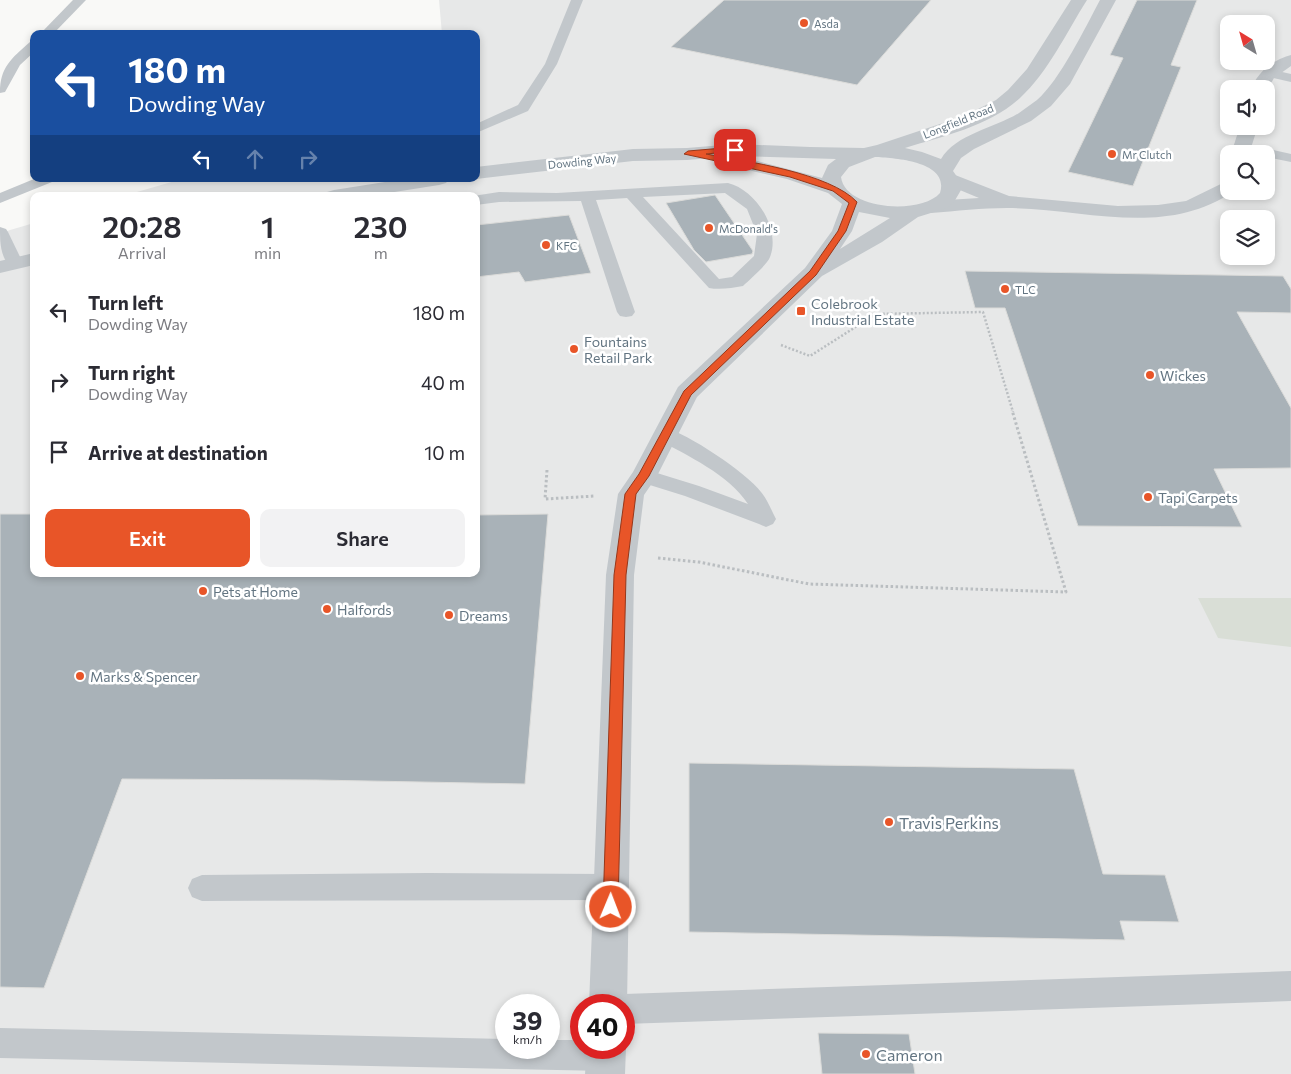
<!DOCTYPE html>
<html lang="en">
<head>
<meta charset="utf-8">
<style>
  :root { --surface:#fff; --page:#f2f2f3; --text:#2b2b33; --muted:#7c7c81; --accent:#e85528 }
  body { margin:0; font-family:Commissioner,sans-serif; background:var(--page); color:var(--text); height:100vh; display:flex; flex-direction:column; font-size:19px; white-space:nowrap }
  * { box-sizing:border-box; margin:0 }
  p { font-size:16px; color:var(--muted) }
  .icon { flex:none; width:28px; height:28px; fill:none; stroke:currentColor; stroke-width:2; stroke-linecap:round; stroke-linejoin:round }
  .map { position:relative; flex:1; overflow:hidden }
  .side { position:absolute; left:30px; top:192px; width:450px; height:385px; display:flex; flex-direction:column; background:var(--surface); border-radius:10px; box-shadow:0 2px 8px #0003 }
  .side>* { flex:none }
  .hud { position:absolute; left:30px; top:30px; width:450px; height:152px; border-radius:10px; box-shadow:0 2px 8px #0003; background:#1a4fa0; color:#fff; overflow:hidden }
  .needle { width:32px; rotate:323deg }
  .tools { position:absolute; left:1220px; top:15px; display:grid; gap:10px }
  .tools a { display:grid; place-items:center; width:55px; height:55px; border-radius:10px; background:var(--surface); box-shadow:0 2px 8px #0003; font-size:25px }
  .speed { position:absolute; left:495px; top:994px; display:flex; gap:10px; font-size:25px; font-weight:700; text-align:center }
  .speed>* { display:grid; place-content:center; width:65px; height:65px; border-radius:50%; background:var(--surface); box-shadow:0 2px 8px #0003; line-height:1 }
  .speed small { font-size:12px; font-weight:400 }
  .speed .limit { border:8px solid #d22; background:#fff; color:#111 }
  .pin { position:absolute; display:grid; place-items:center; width:42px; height:42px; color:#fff; margin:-21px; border-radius:10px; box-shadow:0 2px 8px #0006 }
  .me { position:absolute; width:55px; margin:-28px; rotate:1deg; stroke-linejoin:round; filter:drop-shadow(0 0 4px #0008) }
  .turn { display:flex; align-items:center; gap:18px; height:105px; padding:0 15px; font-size:22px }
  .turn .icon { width:65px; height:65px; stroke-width:2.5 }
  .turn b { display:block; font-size:35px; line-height:42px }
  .lanes { display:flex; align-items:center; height:48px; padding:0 15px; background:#0003; justify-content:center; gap:25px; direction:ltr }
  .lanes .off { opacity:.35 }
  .eta { display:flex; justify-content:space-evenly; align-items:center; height:85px; text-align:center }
  .eta b { font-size:30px; font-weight:600; line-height:35px }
  .cta { display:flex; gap:10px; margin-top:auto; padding:10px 15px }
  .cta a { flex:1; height:58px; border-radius:10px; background:var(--accent); color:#fff; font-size:20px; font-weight:600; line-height:58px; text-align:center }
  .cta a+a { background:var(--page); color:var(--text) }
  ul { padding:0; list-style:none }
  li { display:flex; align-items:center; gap:15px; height:70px; padding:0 15px }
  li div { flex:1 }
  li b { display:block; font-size:19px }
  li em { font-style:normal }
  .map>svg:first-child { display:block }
  .built { fill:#e7e8e8; fill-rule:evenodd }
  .green { fill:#d9ded6 }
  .building { fill:#a9b2b8; stroke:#dbdbd9 }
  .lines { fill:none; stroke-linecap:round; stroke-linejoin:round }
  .path-far1 { stroke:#babec1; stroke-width:2.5; stroke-dasharray:2 2; stroke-linecap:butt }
  .path { stroke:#babec1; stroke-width:3; stroke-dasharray:2.5 2.5; stroke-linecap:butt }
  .service { fill:#c2c7cb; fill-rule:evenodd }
  .minor { fill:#c2c7cb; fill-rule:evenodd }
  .tertiary { fill:#c2c7cb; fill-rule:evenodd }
  .route { fill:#e85528; stroke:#97371a }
  .poi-dot { fill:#e85528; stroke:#fff; stroke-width:2 }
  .labels { text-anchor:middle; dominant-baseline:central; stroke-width:5; stroke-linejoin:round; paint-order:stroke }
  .far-poi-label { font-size:11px; fill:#637582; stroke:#fff; text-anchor:start }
  .far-street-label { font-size:11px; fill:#637582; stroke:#fff }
  .poi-label { font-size:14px; fill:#637582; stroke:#fff; text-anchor:start }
  .near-poi-label { font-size:16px; fill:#637582; stroke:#fff; text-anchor:start }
</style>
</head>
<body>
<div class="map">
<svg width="1291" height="1074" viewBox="0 0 1291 1074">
  <rect width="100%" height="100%" fill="#f9f9f7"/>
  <!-- built -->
  <path class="built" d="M 439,0 L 1291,0 L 1291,1074 L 0,1074 L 0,233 L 34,223 L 34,574 L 476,574 L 476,196 L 123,196 L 182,179 L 476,179 L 476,34 L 442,34 ZM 1229,24 L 1266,24 L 1266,61 L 1229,61 ZM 1229,89 L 1266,89 L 1266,126 L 1229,126 ZM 1229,154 L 1266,154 L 1266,191 L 1229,191 ZM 1229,219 L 1266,219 L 1266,256 L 1229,256 ZM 506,1005 L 549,1005 L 549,1048 L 506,1048 ZM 581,1005 L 624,1005 L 624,1048 L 581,1048 Z"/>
  <!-- green -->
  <path class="green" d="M 1198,598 L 1291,598 L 1291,647 L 1218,638 Z"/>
  <!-- building -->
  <g class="building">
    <path d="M 724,0 L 931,0 L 857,85 L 671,47 Z"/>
    <path d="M 1137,0 L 1197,0 L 1171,65 L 1181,67 L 1133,186 L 1068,172 L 1123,58 L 1110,55 Z"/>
    <path d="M 715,195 L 753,251 L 752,254 L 706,262 L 694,250 L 666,203 Z"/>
    <path d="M 569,215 L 591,273 L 525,282 L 519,272 L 476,277 L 476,225 Z"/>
    <path d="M 965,271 L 1283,276 L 1291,289 L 1291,313 L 1237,312 L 1291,408 L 1291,468 L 1214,469 L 1242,527 L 1078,526 L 1005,308 L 975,308 Z"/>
    <path d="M 0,514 L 34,514 L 34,574 L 476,574 L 476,515 L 548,514 L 525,784 L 316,780 L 122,779 L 44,988 L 0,987 Z"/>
    <path d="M 689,763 L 1074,769 L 1103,874 L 1165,875 L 1179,922 L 1120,921 L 1125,940 L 689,932 Z"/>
    <path d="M 818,1033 L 909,1034 L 915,1074 L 822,1074 Z"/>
  </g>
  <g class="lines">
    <!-- path-far1 -->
    <path class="path-far1" d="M 781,345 L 810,356 L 876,314 L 983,312 L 1013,412"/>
    <!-- path -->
    <g class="path">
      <path d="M 547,470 L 545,499 L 595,496"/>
      <path d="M 658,558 L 699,562 L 809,584 L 1066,592 L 1012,410"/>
    </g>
    <!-- service -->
    <g class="service">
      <path d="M 73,0 L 86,0 L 53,34 L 40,34 Z"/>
      <path d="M 571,0 L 583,0 L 557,64 L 528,111 L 476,133 L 476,124 L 518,105 L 545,64 Z"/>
      <path d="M 34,41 L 34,52 L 20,65 L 5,92 L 0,93 C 0,67 11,59 30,42 Z"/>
      <path d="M 1269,69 L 1291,74 L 1291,82 L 1264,76 L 1262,73 L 1264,70 Z"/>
      <path d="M 1242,143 L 1291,154 L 1291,162 L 1266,157 L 1266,154 L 1253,154 L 1237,150 L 1235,147 L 1237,144 Z"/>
      <path d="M 34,179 L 54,179 L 52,182 L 0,203 L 0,193 Z"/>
      <path d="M 728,183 C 756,190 781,229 770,257 C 767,265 750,279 743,286 C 732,288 720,290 709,288 L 627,198 L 596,200 L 635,312 L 632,316 L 626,317 L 620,316 L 617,312 L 581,201 L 499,202 L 476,205 L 476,196 L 473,196 L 499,192 L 557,193 ZM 725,193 L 747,209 L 757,234 L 754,256 L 732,277 L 719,279 L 643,197 Z"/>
      <path d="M 0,227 L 6,229 L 8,232 L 23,263 L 21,266 L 9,266 C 0,254 0,242 0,227 Z"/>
      <path d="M 664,427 C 688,434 746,472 761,492 C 768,500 771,510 776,519 L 773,524 L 766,527 L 759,524 L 685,496 L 637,481 L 634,476 L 637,471 L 644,469 L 699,486 L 748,504 C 728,474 688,456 657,439 L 654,434 L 657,429 Z"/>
      <path d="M 428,873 L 611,874 L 621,878 L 625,887 L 621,896 L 611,900 L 202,901 L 192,897 L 188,888 L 192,879 L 202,875 Z"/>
      <path d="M 1291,971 L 1291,1001 L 624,1024 L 624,1005 L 611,1005 L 614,999 L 624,994 Z"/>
      <path d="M 0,1028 L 506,1039 L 506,1048 L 549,1048 L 549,1040 L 581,1040 L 581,1048 L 618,1048 L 621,1056 L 617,1067 L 606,1071 L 0,1058 Z"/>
    </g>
    <!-- minor -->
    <g class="minor">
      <path d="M 1291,55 L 1291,66 L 1274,78 L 1266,92 L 1266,89 L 1251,89 C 1258,71 1273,60 1291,55 Z"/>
      <path d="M 1240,126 L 1258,126 L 1249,154 L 1231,154 Z"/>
      <path d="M 950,173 L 1009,196 L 1118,206 L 1158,205 L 1186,201 L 1229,180 L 1229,191 L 1234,191 C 1164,239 1084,208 1007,208 C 982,208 956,211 931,213 L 924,211 L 921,207 L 924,203 L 931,201 L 979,198 L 943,183 L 940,179 L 943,175 Z"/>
    </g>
    <!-- tertiary -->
    <g class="tertiary">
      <path d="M 1071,0 L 1087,0 C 1066,33 1049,71 1020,98 C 990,126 944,136 905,148 L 922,152 L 941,159 C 956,134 995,128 1019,113 C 1025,109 1031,104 1037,100 C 1060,80 1085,28 1100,0 L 1116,0 L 1070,84 L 1051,106 L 1031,121 L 974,149 L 961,158 L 953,171 L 960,181 L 961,190 L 954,202 L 947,208 L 918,217 L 882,242 L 822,276 L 697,397 L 657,476 L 644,495 L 634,575 L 627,1005 L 624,1013 L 624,1005 L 589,1005 L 606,575 L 618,494 L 633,472 L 678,387 L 805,268 L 832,231 L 842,204 L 828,193 L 787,179 L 731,166 L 729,162 L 731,158 L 738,156 L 822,178 L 828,165 L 836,159 L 735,156 L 687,160 L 633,161 L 476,179 L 476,167 L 633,149 L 687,148 L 735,144 L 810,147 L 864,148 L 877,145 L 964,116 L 996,100 L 1008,90 L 1027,69 ZM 875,157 C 894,158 950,161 940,193 C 921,215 845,210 841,177 L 849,167 ZM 859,212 L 890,218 L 840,249 L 852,231 Z"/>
      <path d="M 404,179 L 449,179 L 446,183 L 439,185 L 369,196 L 324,196 L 327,192 L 334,190 Z"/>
      <path d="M 34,253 L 34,265 L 0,273 L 0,261 Z"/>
      <path d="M 624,1044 L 626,1048 L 625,1074 L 585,1074 L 587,1048 L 624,1048 Z"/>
    </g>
  </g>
  <!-- route -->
  <path class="route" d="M 735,147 L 737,148 L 737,151 L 706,154 C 745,161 830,173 857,202 L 846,231 L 816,275 L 691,395 L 649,476 L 636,494 L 626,575 L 618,907 L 616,912 L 611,914 L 606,912 L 603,907 L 614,575 L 625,494 L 639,474 L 684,391 L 810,271 L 838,231 L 849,203 L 833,191 L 790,177 L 684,154 L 688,151 Z"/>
  <!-- markers -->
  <g class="poi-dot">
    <circle cx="804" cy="23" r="5"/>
    <circle cx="1112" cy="154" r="5"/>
    <circle cx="709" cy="228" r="5"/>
    <circle cx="546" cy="245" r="5"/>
    <circle cx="1005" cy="289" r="5"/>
    <rect x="796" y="306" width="10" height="10" rx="2.5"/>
    <circle cx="574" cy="349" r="5"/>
    <circle cx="1150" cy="375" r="5"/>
    <circle cx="1148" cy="497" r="5"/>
    <circle cx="203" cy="591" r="5"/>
    <circle cx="327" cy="609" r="5"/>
    <circle cx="449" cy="615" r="5"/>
    <circle cx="80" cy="676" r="5"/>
    <circle cx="889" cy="822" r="5"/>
    <circle cx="866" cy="1054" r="5"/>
  </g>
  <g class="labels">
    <!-- far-poi labels -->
    <g class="far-poi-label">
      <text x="814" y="23">Asda</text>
      <text x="1122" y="154">Mr Clutch</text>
      <text x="719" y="228">McDonald's</text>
      <text x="556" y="245">KFC</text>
      <text x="1015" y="289">TLC</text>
    </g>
    <!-- far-street labels -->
    <g class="far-street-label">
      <text transform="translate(958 121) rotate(-22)">Longfield Road</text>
      <text transform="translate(582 161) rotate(-6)">Dowding Way</text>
    </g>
    <!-- poi labels -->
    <g class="poi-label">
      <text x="811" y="303">Colebrook<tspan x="811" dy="16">Industrial Estate</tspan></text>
      <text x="584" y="341">Fountains<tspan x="584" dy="16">Retail Park</tspan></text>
      <text x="1160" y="375">Wickes</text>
      <text x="1158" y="497">Tapi Carpets</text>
      <text x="213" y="591">Pets at Home</text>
      <text x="337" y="609">Halfords</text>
      <text x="459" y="615">Dreams</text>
      <text x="90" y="676">Marks &amp; Spencer</text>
    </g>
    <!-- near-poi labels -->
    <g class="near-poi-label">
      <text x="899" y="822">Travis Perkins</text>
      <text x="876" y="1054">Cameron</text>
    </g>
  </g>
</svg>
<div class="tools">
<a><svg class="needle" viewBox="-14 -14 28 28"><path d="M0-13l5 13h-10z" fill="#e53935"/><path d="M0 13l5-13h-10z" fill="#7c7c81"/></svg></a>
<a><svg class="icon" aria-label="sound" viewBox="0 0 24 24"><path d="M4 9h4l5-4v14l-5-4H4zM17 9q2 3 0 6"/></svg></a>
<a><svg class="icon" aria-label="search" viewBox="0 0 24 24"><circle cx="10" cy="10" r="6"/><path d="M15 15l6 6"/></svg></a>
<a><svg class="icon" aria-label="layers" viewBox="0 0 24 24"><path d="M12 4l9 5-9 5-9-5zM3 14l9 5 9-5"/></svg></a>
</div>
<div class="speed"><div>39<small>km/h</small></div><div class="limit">40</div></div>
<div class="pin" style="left:735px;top:150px;background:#d93025"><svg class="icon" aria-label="arrive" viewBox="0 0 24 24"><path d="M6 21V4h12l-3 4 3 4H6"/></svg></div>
<svg class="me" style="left:611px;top:907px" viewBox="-20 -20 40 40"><circle r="17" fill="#e85528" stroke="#fff" stroke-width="3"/><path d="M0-11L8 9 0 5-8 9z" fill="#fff"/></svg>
<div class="hud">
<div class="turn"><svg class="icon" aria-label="left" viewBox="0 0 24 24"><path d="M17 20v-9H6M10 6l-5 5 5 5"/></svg><div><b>180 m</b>Dowding Way</div></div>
<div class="lanes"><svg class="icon" aria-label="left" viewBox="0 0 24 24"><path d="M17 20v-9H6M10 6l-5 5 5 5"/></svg><svg class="icon off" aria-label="ahead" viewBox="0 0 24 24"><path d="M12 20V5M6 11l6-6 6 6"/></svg><svg class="icon off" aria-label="right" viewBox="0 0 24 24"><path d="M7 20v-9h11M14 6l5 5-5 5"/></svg></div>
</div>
<section class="side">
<div class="eta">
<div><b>20:28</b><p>Arrival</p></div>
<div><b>1</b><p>min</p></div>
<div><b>230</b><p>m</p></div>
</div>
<ul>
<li><svg class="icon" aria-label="left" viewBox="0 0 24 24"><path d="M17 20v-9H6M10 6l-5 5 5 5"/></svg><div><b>Turn left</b><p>Dowding Way</p></div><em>180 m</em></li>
<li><svg class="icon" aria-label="right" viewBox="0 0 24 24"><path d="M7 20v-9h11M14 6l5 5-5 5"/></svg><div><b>Turn right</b><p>Dowding Way</p></div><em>40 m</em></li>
<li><svg class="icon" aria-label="arrive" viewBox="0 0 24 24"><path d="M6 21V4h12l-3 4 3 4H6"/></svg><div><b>Arrive at destination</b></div><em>10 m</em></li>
</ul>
<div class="cta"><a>Exit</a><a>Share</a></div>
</section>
</div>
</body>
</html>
